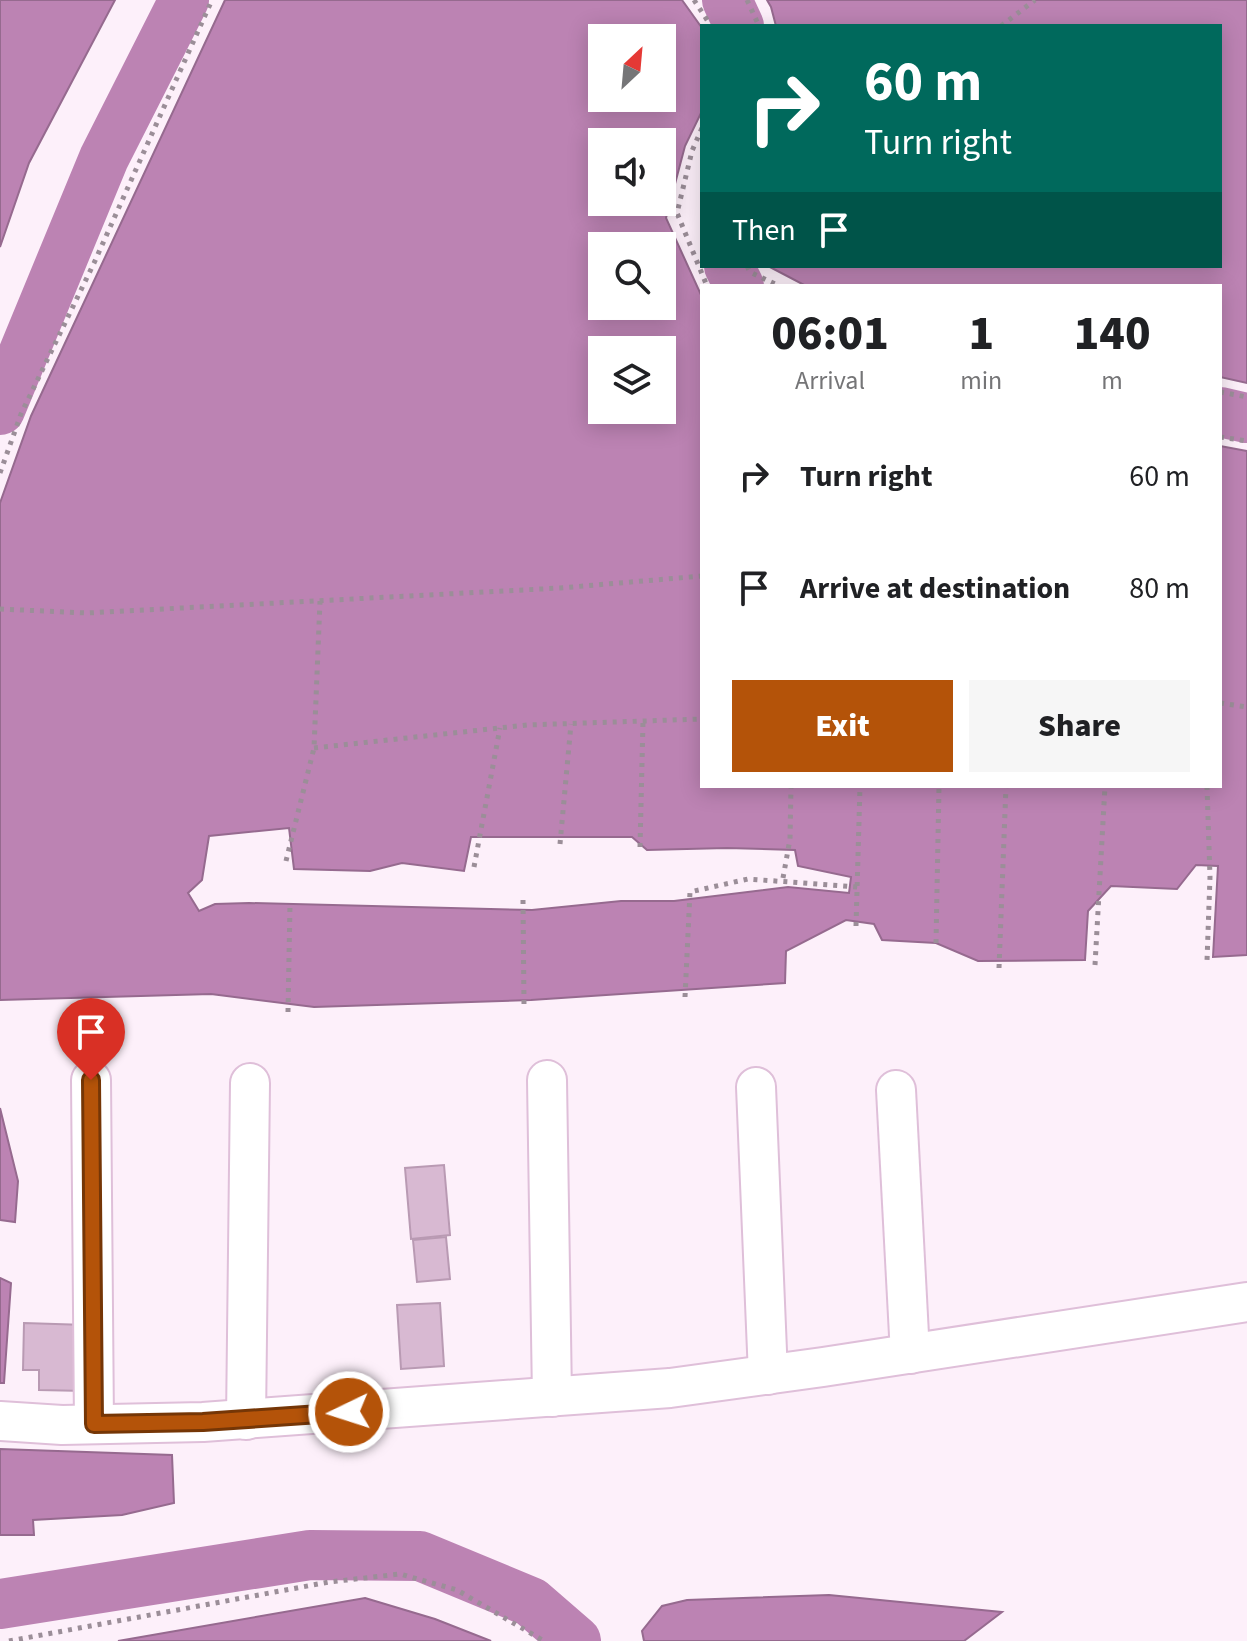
<!DOCTYPE html>
<html lang="en">
<head>
<meta charset="utf-8">
<style>
  :root { --surface:#fff; --page:#f6f6f6; --text:#202124; --muted:#757577; --accent:#b45309 }
  body { margin:0; font-family:"Source Sans 3",sans-serif; background:var(--page); color:var(--text); height:100vh; display:flex; flex-direction:column; font-size:30px; white-space:nowrap }
  * { box-sizing:border-box; margin:0 }
  p { font-size:26px; color:var(--muted) }
  .icon { flex:none; width:44px; height:44px; fill:none; stroke:currentColor; stroke-width:2; stroke-linecap:round; stroke-linejoin:round }
  .map { position:relative; flex:1; overflow:hidden }
  .drawer { position:absolute; left:700px; top:284px; width:522px; height:504px; display:flex; flex-direction:column; background:var(--surface); border-radius:0px; box-shadow:0 4px 20px #0003 }
  .drawer>* { flex:none }
  .top-card { position:absolute; left:700px; top:24px; width:522px; height:244px; border-radius:0px; box-shadow:0 4px 20px #0003; background:#00695c; color:#fff; overflow:hidden }
  .needle { width:52px; rotate:26deg }
  .buttons { position:absolute; left:588px; top:24px; display:grid; gap:16px }
  .buttons a { display:grid; place-items:center; width:88px; height:88px; border-radius:0px; background:var(--surface); box-shadow:0 4px 20px #0003; font-size:40px }
  .pin { position:absolute; display:grid; place-items:center; width:68px; height:68px; color:#fff; margin:-82px -34px; border-radius:50% 50% 50% 0; rotate:-45deg; box-shadow:0 0 8px #0007 }
  .pin .icon { rotate:45deg }
  .me { position:absolute; width:88px; margin:-44px; rotate:266deg; stroke-linejoin:round; filter:drop-shadow(0 0 6px #0008) }
  .turn { display:flex; align-items:center; gap:28px; height:168px; padding:0 32px; font-size:36px }
  .turn .icon { width:104px; height:104px; stroke-width:2.5 }
  .turn b { display:block; font-size:56px; line-height:68px }
  .then { display:flex; align-items:center; height:76px; padding:0 32px; background:#0003; gap:16px; font-size:30px }
  .eta { display:flex; justify-content:space-evenly; align-items:center; height:136px; text-align:center }
  .eta b { font-size:48px; font-weight:800; line-height:56px }
  .cta { display:flex; gap:16px; margin-top:auto; padding:16px 32px }
  .cta a { flex:1; height:92px; border-radius:0px; background:var(--accent); color:#fff; font-size:32px; font-weight:800; line-height:92px; text-align:center }
  .cta a+a { background:var(--page); color:var(--text) }
  ul { padding:0; list-style:none }
  li { display:flex; align-items:center; gap:24px; height:112px; padding:0 32px }
  li div { flex:1 }
  li b { display:block; font-size:30px }
  li em { font-style:normal }
  .map>svg:first-child { display:block }
  .water { fill:#bc83b3; stroke:#966a8f; stroke-width:2; fill-rule:evenodd }
  .lines { fill:none; stroke-linecap:round; stroke-linejoin:round }
  .river { stroke:#bc83b3; stroke-width:50 }
  .building { fill:#d8b9d2; stroke:#b99ab3; stroke-width:2 }
  .minor-casing { stroke:#dfbfd9; stroke-width:42 }
  .path { stroke:#9b8e98; stroke-width:5; stroke-dasharray:4 6; stroke-linecap:butt }
  .minor { stroke:#fff; stroke-width:38 }
  .route-casing { stroke:#753606; stroke-width:20 }
  .route { stroke:#b45309; stroke-width:14 }
</style>
</head>
<body>
<div class="map">
<svg width="1247" height="1641" viewBox="0 0 1247 1641">
  <rect width="100%" height="100%" fill="#fdf0fa"/>
  <!-- water -->
  <g class="water">
    <path d="M 0,0 L 115,0 L 29,163 L 0,247 Z"/>
    <path d="M 225,0 L 682,0 L 702,28 L 702,111 L 685,146 L 666,218 L 702,297 L 702,786 L 1220,786 L 1220,446 L 1247,451 L 1247,955 L 1213,957 L 1218,866 L 1196,865 L 1177,889 L 1111,886 L 1088,911 L 1085,960 L 978,961 L 936,943 L 882,940 L 874,924 L 846,920 L 786,951 L 785,983 L 531,1000 L 314,1007 L 211,994 L 0,1000 L 0,503 L 31,416 ZM 602,38 L 662,38 L 662,98 L 602,98 ZM 602,142 L 662,142 L 662,202 L 602,202 ZM 602,246 L 662,246 L 662,306 L 602,306 ZM 602,350 L 662,350 L 662,410 L 602,410 ZM 289,828 L 294,869 L 370,871 L 402,863 L 464,871 L 471,837 L 632,837 L 647,850 L 727,848 L 795,850 L 798,866 L 851,877 L 849,893 L 788,887 L 674,901 L 621,901 L 532,910 L 249,903 L 215,904 L 199,911 L 188,893 L 202,880 L 209,836 Z"/>
    <path d="M 767,0 L 1247,0 L 1247,383 L 1220,377 L 1220,286 L 806,286 L 768,266 L 1220,266 L 1220,26 L 776,26 L 771,7 Z"/>
    <path d="M 0,1108 L 18,1181 L 15,1222 L 0,1220 Z"/>
    <path d="M 0,1278 L 11,1283 L 4,1383 L 0,1383 Z"/>
    <path d="M 0,1449 L 172,1455 L 174,1503 L 122,1515 L 33,1520 L 34,1535 L 0,1535 Z"/>
    <path d="M 829,1595 L 1002,1612 L 964,1641 L 644,1641 L 642,1631 L 662,1606 L 687,1600 Z"/>
    <path d="M 365,1598 L 435,1619 L 491,1641 L 118,1641 Z"/>
  </g>
  <g class="lines">
    <!-- river -->
    <g class="river">
      <path d="M 727,0 L 739,26"/>
      <path d="M 729,266 L 739,286"/>
      <path d="M 0,410 L 104,158 L 184,0"/>
      <path d="M 1220,412 L 1247,418"/>
      <path d="M 0,1604 L 310,1555 L 420,1556 L 531,1602 L 576,1641"/>
    </g>
  </g>
  <!-- building -->
  <g class="building">
    <path d="M 444,1165 L 450,1235 L 411,1239 L 405,1168 Z"/>
    <path d="M 446,1237 L 450,1279 L 417,1282 L 413,1240 Z"/>
    <path d="M 440,1303 L 444,1366 L 401,1369 L 397,1305 Z"/>
    <path d="M 24,1323 L 86,1325 L 85,1391 L 39,1390 L 39,1370 L 23,1370 Z"/>
  </g>
  <g class="lines">
    <!-- minor casing -->
    <g class="minor-casing">
      <g id="minor">
        <path d="M 91,1080 L 94,1424"/>
        <path d="M 547,1080 L 552,1397"/>
        <path d="M 756,1087 L 768,1375"/>
        <path d="M 896,1090 L 910,1354"/>
        <path d="M 246,1420 L 250,1083"/>
        <path d="M 0,1421 L 62,1425 L 203,1422 L 670,1388 L 823,1367 L 1247,1302"/>
      </g>
    </g>
    <!-- path -->
    <g class="path">
      <path d="M 694,0 L 711,26"/>
      <path d="M 747,0 L 759,26"/>
      <path d="M 1001,26 L 1035,0"/>
      <path d="M 702,128 L 692,151 L 677,213 L 707,286"/>
      <path d="M 747,266 L 750,272 L 779,286"/>
      <path d="M 1220,392 L 1247,397"/>
      <path d="M 1220,437 L 1247,441"/>
      <path d="M 0,473 L 21,414 L 94,263 L 212,0"/>
      <path d="M 0,609 L 87,613 L 560,588 L 702,576"/>
      <path d="M 1220,703 L 1247,707"/>
      <path d="M 314,748 L 527,725 L 702,719"/>
      <path d="M 1207,786 L 1210,877 L 1207,961"/>
      <path d="M 560,844 L 571,724"/>
      <path d="M 640,847 L 643,721"/>
      <path d="M 286,861 L 314,748 L 320,601"/>
      <path d="M 474,867 L 500,728"/>
      <path d="M 783,878 L 790,839 L 791,786"/>
      <path d="M 523,900 L 524,1005"/>
      <path d="M 856,926 L 860,786"/>
      <path d="M 936,943 L 939,786"/>
      <path d="M 1095,965 L 1105,786"/>
      <path d="M 999,968 L 1006,786"/>
      <path d="M 685,997 L 690,892 L 748,879 L 858,887"/>
      <path d="M 288,1012 L 290,904"/>
      <path d="M 9,1641 L 329,1582 L 400,1574 L 457,1590 L 544,1641"/>
    </g>
    <!-- minor -->
    <use href="#minor" class="minor"/>
  </g>
  <g class="lines">
    <!-- route casing -->
    <g class="route-casing">
      <path id="route" d="M 91,1080 L 94,1424 L 203,1422 L 349,1412"/>
    </g>
    <!-- route -->
    <use href="#route" class="route"/>
  </g>
</svg>
<div class="buttons">
<a><svg class="needle" viewBox="-14 -14 28 28"><path d="M0-13l5 13h-10z" fill="#e53935"/><path d="M0 13l5-13h-10z" fill="#757577"/></svg></a>
<a><svg class="icon" aria-label="sound" viewBox="0 0 24 24"><path d="M4 9h4l5-4v14l-5-4H4zM17 9q2 3 0 6"/></svg></a>
<a><svg class="icon" aria-label="search" viewBox="0 0 24 24"><circle cx="10" cy="10" r="6"/><path d="M15 15l6 6"/></svg></a>
<a><svg class="icon" aria-label="layers" viewBox="0 0 24 24"><path d="M12 4l9 5-9 5-9-5zM3 14l9 5 9-5"/></svg></a>
</div>
<div class="pin" style="left:91px;top:1080px;background:#d93025"><svg class="icon" aria-label="arrive" viewBox="0 0 24 24"><path d="M6 21V4h12l-3 4 3 4H6"/></svg></div>
<svg class="me" style="left:349px;top:1412px" viewBox="-20 -20 40 40"><circle r="17" fill="#b45309" stroke="#fff" stroke-width="3"/><path d="M0-11L8 9 0 5-8 9z" fill="#fff"/></svg>
<div class="top-card">
<div class="turn"><svg class="icon" aria-label="right" viewBox="0 0 24 24"><path d="M7 20v-9h11M14 6l5 5-5 5"/></svg><div><b>60 m</b>Turn right</div></div>
<div class="then">Then<svg class="icon" aria-label="arrive" viewBox="0 0 24 24"><path d="M6 21V4h12l-3 4 3 4H6"/></svg></div>
</div>
<section class="drawer">
<div class="eta">
<div><b>06:01</b><p>Arrival</p></div>
<div><b>1</b><p>min</p></div>
<div><b>140</b><p>m</p></div>
</div>
<ul>
<li><svg class="icon" aria-label="right" viewBox="0 0 24 24"><path d="M7 20v-9h11M14 6l5 5-5 5"/></svg><div><b>Turn right</b></div><em>60 m</em></li>
<li><svg class="icon" aria-label="arrive" viewBox="0 0 24 24"><path d="M6 21V4h12l-3 4 3 4H6"/></svg><div><b>Arrive at destination</b></div><em>80 m</em></li>
</ul>
<div class="cta"><a>Exit</a><a>Share</a></div>
</section>
</div>
</body>
</html>
